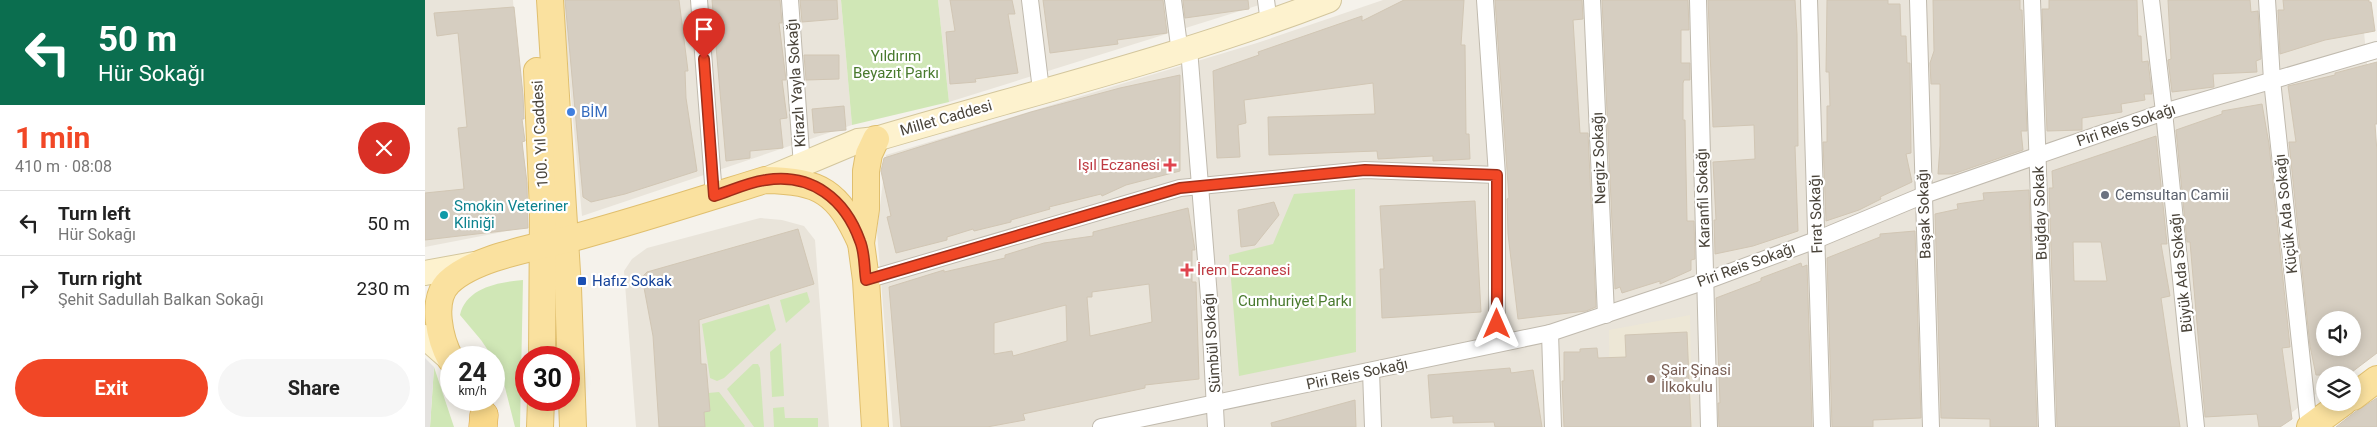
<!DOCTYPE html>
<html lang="en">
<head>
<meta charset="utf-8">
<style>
  :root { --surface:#fff; --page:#f6f6f6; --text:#222; --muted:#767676; --line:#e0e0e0; --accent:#f14726 }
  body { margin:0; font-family:Roboto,sans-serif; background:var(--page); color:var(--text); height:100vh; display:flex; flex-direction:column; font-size:19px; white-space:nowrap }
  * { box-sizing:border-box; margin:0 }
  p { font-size:16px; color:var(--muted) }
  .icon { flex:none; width:28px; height:28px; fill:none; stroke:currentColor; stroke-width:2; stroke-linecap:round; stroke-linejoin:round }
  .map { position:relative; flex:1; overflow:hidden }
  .side { display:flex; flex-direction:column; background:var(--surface); width:425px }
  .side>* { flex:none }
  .hud { background:#0b6e4f; color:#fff; overflow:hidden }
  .buttons { position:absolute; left:1891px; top:311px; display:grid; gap:10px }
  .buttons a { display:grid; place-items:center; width:45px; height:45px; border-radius:50%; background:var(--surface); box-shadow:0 2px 12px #0003; font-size:25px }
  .speed { position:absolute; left:15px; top:346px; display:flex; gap:10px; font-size:25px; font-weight:700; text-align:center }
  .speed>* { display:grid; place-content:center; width:65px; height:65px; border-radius:50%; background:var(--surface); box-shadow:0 2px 12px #0003; line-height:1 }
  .speed small { font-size:12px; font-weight:400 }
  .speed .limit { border:8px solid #d22; background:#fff; color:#111 }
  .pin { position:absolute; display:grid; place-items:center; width:42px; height:42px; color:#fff; margin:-51px -21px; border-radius:50% 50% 50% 0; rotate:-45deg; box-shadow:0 0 5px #0007 }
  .pin .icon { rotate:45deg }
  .me { position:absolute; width:55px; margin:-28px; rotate:0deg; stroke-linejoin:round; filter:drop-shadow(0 0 4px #0008) }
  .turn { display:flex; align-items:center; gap:18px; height:105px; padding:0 15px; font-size:22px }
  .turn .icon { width:65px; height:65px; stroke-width:2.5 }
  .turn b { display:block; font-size:35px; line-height:42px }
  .round { display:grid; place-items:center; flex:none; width:52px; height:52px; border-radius:26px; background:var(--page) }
  .overview { display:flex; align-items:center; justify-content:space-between; height:85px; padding:0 15px }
  h1 { font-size:30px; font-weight:700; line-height:38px; color:var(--accent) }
  .action { display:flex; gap:10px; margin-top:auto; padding:10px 15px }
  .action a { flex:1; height:58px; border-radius:30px; background:var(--accent); color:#fff; font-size:20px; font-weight:700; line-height:58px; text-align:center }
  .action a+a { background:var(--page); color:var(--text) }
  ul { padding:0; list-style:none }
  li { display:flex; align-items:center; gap:15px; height:65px; padding:0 15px; border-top:1px solid var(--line) }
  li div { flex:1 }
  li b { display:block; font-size:19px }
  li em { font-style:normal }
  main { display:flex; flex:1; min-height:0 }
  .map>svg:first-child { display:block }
  .residential { fill:#e9e4da; fill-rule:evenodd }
  .education { fill:#ede7d6 }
  .green { fill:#d0e7b6 }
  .parking { fill:#e4e2df }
  .building { fill:#d6cec1; stroke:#d1c6b4; fill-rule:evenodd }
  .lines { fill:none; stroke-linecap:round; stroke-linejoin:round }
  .minor-casing { stroke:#c0baae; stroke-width:18 }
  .secondary-casing { stroke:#d3c69d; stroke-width:26 }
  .primary-casing { stroke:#e0bf6e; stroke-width:28 }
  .trunk-casing { stroke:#d8a342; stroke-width:29 }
  .minor { stroke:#fff; stroke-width:16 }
  .secondary { stroke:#fdf2ce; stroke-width:24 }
  .primary { stroke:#fae19f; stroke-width:26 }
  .trunk { stroke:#f9d889; stroke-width:28 }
  .route-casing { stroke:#9d2e19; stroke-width:12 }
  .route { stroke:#f14726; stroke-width:9 }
  .shop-dot { fill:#3f7fe0; stroke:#fff; stroke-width:2 }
  .health-dot { fill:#e0444e; stroke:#fff; stroke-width:2 }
  .worship-dot { fill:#6b7280; stroke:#fff; stroke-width:2 }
  .culture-dot { fill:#0f9aa8; stroke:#fff; stroke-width:2 }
  .transit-dot { fill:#1a4fb4; stroke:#fff; stroke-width:2 }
  .education-dot { fill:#8d6e63; stroke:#fff; stroke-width:2 }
  .labels { text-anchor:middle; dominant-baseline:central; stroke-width:4.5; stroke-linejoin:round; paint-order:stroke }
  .park-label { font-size:15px; fill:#497a2e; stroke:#fff }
  .street-label { font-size:15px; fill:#494339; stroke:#fff }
  .shop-label { font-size:15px; fill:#366cbe; stroke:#fff; text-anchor:start }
  .health-label { font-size:15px; fill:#be3a42; stroke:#fff; text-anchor:end }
  .worship-label { font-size:15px; fill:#5b616d; stroke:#fff; text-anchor:start }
  .culture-label { font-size:15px; fill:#0d838f; stroke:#fff; text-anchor:start }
  .transit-label { font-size:15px; fill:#164399; stroke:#fff; text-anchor:start }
  .education-label { font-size:15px; fill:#785e54; stroke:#fff; text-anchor:start }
</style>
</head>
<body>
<main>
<section class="side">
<div class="hud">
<div class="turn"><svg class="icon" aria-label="left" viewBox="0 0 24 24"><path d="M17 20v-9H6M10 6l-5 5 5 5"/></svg><div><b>50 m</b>Hür Sokağı</div></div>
</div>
<div class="overview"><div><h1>1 min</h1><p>410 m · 08:08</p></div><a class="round" style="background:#d93025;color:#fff"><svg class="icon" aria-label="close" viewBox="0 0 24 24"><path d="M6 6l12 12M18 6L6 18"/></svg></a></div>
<ul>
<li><svg class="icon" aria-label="left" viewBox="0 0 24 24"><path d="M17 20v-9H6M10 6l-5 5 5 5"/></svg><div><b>Turn left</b><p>Hür Sokağı</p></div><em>50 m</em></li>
<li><svg class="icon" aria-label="right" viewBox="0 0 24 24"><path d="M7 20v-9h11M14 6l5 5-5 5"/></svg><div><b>Turn right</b><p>Şehit Sadullah Balkan Sokağı</p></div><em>230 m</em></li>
</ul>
<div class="action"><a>Exit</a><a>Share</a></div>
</section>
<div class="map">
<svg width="1952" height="427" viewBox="0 0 1952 427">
  <rect width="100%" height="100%" fill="#f5f2eb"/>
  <!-- residential -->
  <g class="residential">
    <path d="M 0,0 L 88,0 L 103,227 L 0,247 Z"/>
    <path d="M 137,0 L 416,0 L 427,125 L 157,216 Z"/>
    <path d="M 513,0 L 850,0 L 524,102 Z"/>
    <path d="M 958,0 L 1936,0 L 1952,169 L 1952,347 L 1900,375 L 1900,387 L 1848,427 L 468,427 L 452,232 L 461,155 L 832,43 ZM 1900,320 L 1928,320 L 1928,348 L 1900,348 Z"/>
    <path d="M 335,218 L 357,220 L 379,226 L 390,240 L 404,427 L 211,427 L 199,271 L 207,259 L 222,248 Z"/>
  </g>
  <!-- education -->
  <path class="education" d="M 1265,315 L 1267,427 L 1185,427 L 1184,330 Z"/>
  <!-- green -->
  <g class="green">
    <path d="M 416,0 L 513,0 L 524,102 L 427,125 Z"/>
    <path d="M 930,189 L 931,352 L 814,376 L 804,255 L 848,244 L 869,194 Z"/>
    <path d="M 98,280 L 95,427 L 90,427 L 75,368 L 56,340 L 35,315 C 41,288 73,282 98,280 Z"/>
    <path d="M 382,292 L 385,302 L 361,323 L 355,300 Z"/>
    <path d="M 344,304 L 351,330 L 299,378 L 292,381 L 285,378 L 277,324 Z"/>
    <path d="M 356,343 L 359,396 L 347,397 L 345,352 Z"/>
    <path d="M 328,364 L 333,364 L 335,368 L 339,427 L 329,427 L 302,389 Z"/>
    <path d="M 9,367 L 29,427 L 5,427 Z"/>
    <path d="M 294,392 L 320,426 L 319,427 L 280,427 L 279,412 L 285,411 L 283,393 Z"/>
    <path d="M 359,407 L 360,418 L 393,418 L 393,427 L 349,427 L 348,408 Z"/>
  </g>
  <!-- parking -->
  <path class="parking" d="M 0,358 L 9,367 L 5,427 L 0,427 Z"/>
  <!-- building -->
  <g class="building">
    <path d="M 140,0 L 254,0 L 263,71 L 260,71 L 261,98 L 272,171 L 200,194 L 166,202 L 158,197 Z"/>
    <path d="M 287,0 L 355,0 L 357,23 L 354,23 L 361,80 L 357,80 L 362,118 L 355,119 L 358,148 L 325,151 L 325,158 L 301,161 Z"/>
    <path d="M 375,0 L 412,0 L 413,19 L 377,22 Z"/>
    <path d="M 525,0 L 587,0 L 590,14 L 583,14 L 593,73 L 550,79 L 551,82 L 525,84 L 521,32 L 530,31 Z"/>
    <path d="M 618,0 L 738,0 L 742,33 L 692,40 L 693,44 L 625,53 Z"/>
    <path d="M 758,0 L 823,0 L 824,9 L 760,18 Z"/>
    <path d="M 979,0 L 1039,0 L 1036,45 L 1040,45 L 1041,134 L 1044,134 L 1045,159 L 1008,161 L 1008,156 L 953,159 L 952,151 L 844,155 L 843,117 L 950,114 L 948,83 L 819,100 L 821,123 L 813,125 L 815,157 L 792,158 L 788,71 L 834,55 L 833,52 L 937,16 L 937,21 Z"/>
    <path d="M 1070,0 L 1157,0 L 1158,19 L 1148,20 L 1155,133 L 1163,133 L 1171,307 L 1161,311 L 1093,319 L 1083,234 L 1082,199 L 1084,198 Z"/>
    <path d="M 1177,0 L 1263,0 L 1264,30 L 1256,30 L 1256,63 L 1265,63 L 1265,80 L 1259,80 L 1258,83 L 1258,120 L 1260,120 L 1262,221 L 1269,221 L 1270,259 L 1266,260 L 1266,270 L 1235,284 L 1235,281 L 1197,293 L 1195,287 L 1190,289 Z"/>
    <path d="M 1283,0 L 1370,0 L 1372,34 L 1373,146 L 1370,146 L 1373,231 L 1328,246 L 1290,254 L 1289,220 L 1291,220 L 1288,162 L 1330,159 L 1329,125 L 1288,127 Z"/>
    <path d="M 1402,0 L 1463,0 L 1463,4 L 1475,4 L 1476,36 L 1481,36 L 1482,63 L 1485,63 L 1486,153 L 1481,154 L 1487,182 L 1455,197 L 1456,199 L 1434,210 L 1401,221 L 1398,142 L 1402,142 L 1402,106 L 1405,106 L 1404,72 L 1401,72 Z"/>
    <path d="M 1508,0 L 1595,0 L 1595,10 L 1597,10 L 1602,131 L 1596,131 L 1598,150 L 1528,174 L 1513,174 L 1515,146 L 1515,84 L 1506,84 L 1505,63 L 1509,51 Z"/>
    <path d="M 1624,0 L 1712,0 L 1713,36 L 1716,36 L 1717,62 L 1723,61 L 1727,94 L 1719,94 L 1720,100 L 1696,104 L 1697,112 L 1657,118 L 1657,130 L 1622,131 L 1617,9 L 1624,9 Z"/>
    <path d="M 1743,0 L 1825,0 L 1826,12 L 1833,11 L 1836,59 L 1831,61 L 1832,72 L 1788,74 L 1789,87 L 1747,92 L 1743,60 L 1746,59 Z"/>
    <path d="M 1858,0 L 1944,0 L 1944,2 L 1946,2 L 1950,31 L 1900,40 L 1855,54 L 1853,10 L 1859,10 Z"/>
    <path d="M 89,7 L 98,95 L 99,119 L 97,119 L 100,141 L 97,142 L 102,183 L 103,228 L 0,240 L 0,193 L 39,189 L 33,128 L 42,127 L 33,33 L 12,36 L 9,13 Z"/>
    <path d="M 379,55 L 414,55 L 414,79 L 381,80 Z"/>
    <path d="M 1952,62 L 1952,124 L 1950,124 L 1952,152 L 1952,353 L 1923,375 L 1891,375 L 1885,346 L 1864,142 L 1871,142 L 1863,86 L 1910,75 L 1910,73 ZM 1900,320 L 1928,320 L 1928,348 L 1900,348 Z"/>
    <path d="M 755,75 L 755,171 L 701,185 L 677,196 L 676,194 L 624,207 L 625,209 L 586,220 L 586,222 L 549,231 L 548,229 L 522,237 L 522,240 L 471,253 L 462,217 L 466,216 L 456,171 L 459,158 L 606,112 L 695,88 Z"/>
    <path d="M 1837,104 L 1844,144 L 1865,347 L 1857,348 L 1867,419 L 1855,427 L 1834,427 L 1832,414 L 1780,417 L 1765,242 L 1762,242 L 1751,130 L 1797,114 L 1797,111 Z"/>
    <path d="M 419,106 L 421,130 L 389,133 L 387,109 Z"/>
    <path d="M 1731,136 L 1742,244 L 1736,244 L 1745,296 L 1736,298 L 1755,427 L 1632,427 L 1624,188 L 1628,188 L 1627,171 ZM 1648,242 L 1676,242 L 1682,281 L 1649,281 Z"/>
    <path d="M 1604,190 L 1612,427 L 1565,427 L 1565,419 L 1516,418 L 1510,214 L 1533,209 L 1532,204 L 1559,200 L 1558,193 Z"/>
    <path d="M 1050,201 L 1056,312 L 957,318 L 955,269 L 959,269 L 955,206 Z"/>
    <path d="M 849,202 L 854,215 L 830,245 L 816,247 L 813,210 Z"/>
    <path d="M 763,208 L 770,250 L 767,250 L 767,282 L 771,282 L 774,379 L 720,385 L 720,388 L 598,414 L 600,420 L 562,427 L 476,427 L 464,287 L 519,270 L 519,272 L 580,258 L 580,255 L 619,243 L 668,236 L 668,232 ZM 724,284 L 727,322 L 665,336 L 662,297 L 667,297 L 667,292 ZM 641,305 L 642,341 L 588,356 L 587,351 L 569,354 L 569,323 Z"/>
    <path d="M 373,229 L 389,284 L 274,320 L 276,364 L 281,364 L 285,411 L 279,412 L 280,427 L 234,427 L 228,336 L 217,277 L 222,272 Z"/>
    <path d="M 1490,231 L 1496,418 L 1448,420 L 1448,427 L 1407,427 L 1402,258 L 1455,237 L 1455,234 Z"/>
    <path d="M 1376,263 L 1377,267 L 1382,265 L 1387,427 L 1294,427 L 1293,403 L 1295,403 L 1291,298 L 1336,281 L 1336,278 Z"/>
    <path d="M 1262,332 L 1266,427 L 1139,427 L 1137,381 L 1139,381 L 1139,352 L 1155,352 L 1155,349 L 1172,348 L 1173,358 L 1201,357 L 1200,335 Z"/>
    <path d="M 1085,368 L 1086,373 L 1108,370 L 1117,427 L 1070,427 L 1069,422 L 1028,423 L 1028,416 L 1006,418 L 1003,375 Z"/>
    <path d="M 1952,398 L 1952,427 L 1911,427 L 1930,412 Z"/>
    <path d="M 930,400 L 931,427 L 847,427 L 846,423 Z"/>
  </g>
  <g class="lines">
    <!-- minor casing -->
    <g class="minor-casing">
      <g id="minor">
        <path d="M 274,0 L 289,196"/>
        <path d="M 365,0 L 377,166"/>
        <path d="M 605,0 L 616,90"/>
        <path d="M 748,0 L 755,53"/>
        <path d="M 841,0 L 844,23"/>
        <path d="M 1060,0 L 1072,175 L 1072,343"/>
        <path d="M 1167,0 L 1181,315"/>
        <path d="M 1273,0 L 1284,427"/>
        <path d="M 1384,0 L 1397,427"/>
        <path d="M 1493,0 L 1506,427"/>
        <path d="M 1607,0 L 1622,427"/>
        <path d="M 1726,0 L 1739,112 L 1771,427"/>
        <path d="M 1842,0 L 1847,80 L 1884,427"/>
        <path d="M 764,49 L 784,297 L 791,427"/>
        <path d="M 441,280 L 755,188 L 940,170 L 1072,175"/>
        <path d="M 1125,333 L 1128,427"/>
        <path d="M 946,371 L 948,427"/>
        <path d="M 676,427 L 1125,333 L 1281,281 L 1391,240 L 1499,195 L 1678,133 L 1739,112 L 1952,50"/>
      </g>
    </g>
    <!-- secondary casing -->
    <g class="secondary-casing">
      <g id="secondary">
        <path d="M 340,180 L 433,141 L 451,139 C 603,94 756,57 904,0"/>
        <path d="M 0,273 L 49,264"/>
        <path d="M 0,337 L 25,359"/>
      </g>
    </g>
    <!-- primary casing -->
    <g class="primary-casing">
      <g id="primary">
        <path d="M 125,0 L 143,288 L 148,427"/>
        <path d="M 112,71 L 118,211 L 117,358"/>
        <path d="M 26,360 C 15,340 5,300 24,282 C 53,255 117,247 155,236 C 217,219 279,199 340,180 C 396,181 413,192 436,243"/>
        <path d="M 1928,397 L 1952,379"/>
        <path d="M 115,427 L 116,400"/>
        <path d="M 450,427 L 441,280 L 436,243 L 441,209 L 441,171 L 444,154 L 451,139"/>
        <path d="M 1885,427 L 1919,402"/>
      </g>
    </g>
    <!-- trunk casing -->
    <g class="trunk-casing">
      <path id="trunk" d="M 58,427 L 59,415"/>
    </g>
    <!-- minor -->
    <use href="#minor" class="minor"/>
    <!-- secondary -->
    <use href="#secondary" class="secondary"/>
    <!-- primary -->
    <use href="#primary" class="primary"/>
    <!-- trunk -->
    <use href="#trunk" class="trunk"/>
  </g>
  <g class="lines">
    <!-- route casing -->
    <g class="route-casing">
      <path id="route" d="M 279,59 L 289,196 C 305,191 324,182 341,180 C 387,173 420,199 435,241 C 440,253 439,267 441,280 L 755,188 L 940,170 L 1072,175 L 1072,324"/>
    </g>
    <!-- route -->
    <use href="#route" class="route"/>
  </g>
  <!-- markers -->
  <circle class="shop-dot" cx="146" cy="112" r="5"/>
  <g class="health-dot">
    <path d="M742.5 157.5h5v5h5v5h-5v5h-5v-5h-5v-5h5z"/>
    <path d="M759.5 262.5h5v5h5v5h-5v5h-5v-5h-5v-5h5z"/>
  </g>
  <circle class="worship-dot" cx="1680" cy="195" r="5"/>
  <circle class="culture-dot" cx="19" cy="215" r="5"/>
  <rect class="transit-dot" x="152" y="276" width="10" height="10" rx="2.5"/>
  <circle class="education-dot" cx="1226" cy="379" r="5"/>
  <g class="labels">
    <!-- park labels -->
    <g class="park-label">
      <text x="471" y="56">Yıldırım<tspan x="471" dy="17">Beyazıt Parkı</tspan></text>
      <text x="870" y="301">Cumhuriyet Parkı</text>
    </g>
    <!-- street labels -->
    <g class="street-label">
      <text transform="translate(371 83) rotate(-94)">Kirazlı Yayla Sokağı</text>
      <text transform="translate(521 118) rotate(-16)">Millet Caddesi</text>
      <text transform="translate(1701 125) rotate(-19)">Piri Reis Sokağı</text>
      <text transform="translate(115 134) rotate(-93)">100. Yıl Caddesi</text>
      <text transform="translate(1174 158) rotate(-92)">Nergiz Sokağı</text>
      <text transform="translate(1278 198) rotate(-92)">Karanfil Sokağı</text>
      <text transform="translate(1615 213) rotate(-92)">Buğday Sokak</text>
      <text transform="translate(1391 214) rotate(-92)">Fırat Sokağı</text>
      <text transform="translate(1499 214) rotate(-92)">Başak Sokağı</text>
      <text transform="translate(1861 214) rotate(-96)">Küçük Ada Sokağı</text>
      <text transform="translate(1321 265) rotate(-20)">Piri Reis Sokağı</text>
      <text transform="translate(1756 273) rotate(-96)">Büyük Ada Sokağı</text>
      <text transform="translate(787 343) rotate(-94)">Sümbül Sokağı</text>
      <text transform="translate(932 374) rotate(-12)">Piri Reis Sokağı</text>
    </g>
    <!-- shop labels -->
    <g class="shop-label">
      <text x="156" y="112">BİM</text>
    </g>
    <!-- health labels -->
    <g class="health-label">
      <text x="735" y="165">Işıl Eczanesi</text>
      <text x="772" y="270" text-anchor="start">İrem Eczanesi</text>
    </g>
    <!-- worship labels -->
    <g class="worship-label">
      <text x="1690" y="195">Cemsultan Camii</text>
    </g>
    <!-- culture labels -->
    <g class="culture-label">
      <text x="29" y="206">Smokin Veteriner<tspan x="29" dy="17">Kliniği</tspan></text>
    </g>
    <!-- transit labels -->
    <g class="transit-label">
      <text x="167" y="281">Hafız Sokak</text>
    </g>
    <!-- education labels -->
    <g class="education-label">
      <text x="1236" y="370">Şair Şinasi<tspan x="1236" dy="17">İlkokulu</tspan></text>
    </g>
  </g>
</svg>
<div class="buttons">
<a><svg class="icon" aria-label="sound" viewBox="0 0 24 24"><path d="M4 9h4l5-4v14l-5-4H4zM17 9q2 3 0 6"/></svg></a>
<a><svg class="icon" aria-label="layers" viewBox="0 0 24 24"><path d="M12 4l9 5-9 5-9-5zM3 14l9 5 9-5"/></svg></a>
</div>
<div class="speed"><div>24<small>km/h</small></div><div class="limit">30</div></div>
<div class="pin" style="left:279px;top:59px;background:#d93025"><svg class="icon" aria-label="arrive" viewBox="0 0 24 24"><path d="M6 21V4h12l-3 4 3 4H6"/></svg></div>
<svg class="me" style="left:1072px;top:324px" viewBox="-20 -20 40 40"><path d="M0-17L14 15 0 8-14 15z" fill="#f14726" stroke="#fff" stroke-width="4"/></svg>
</div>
</main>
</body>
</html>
